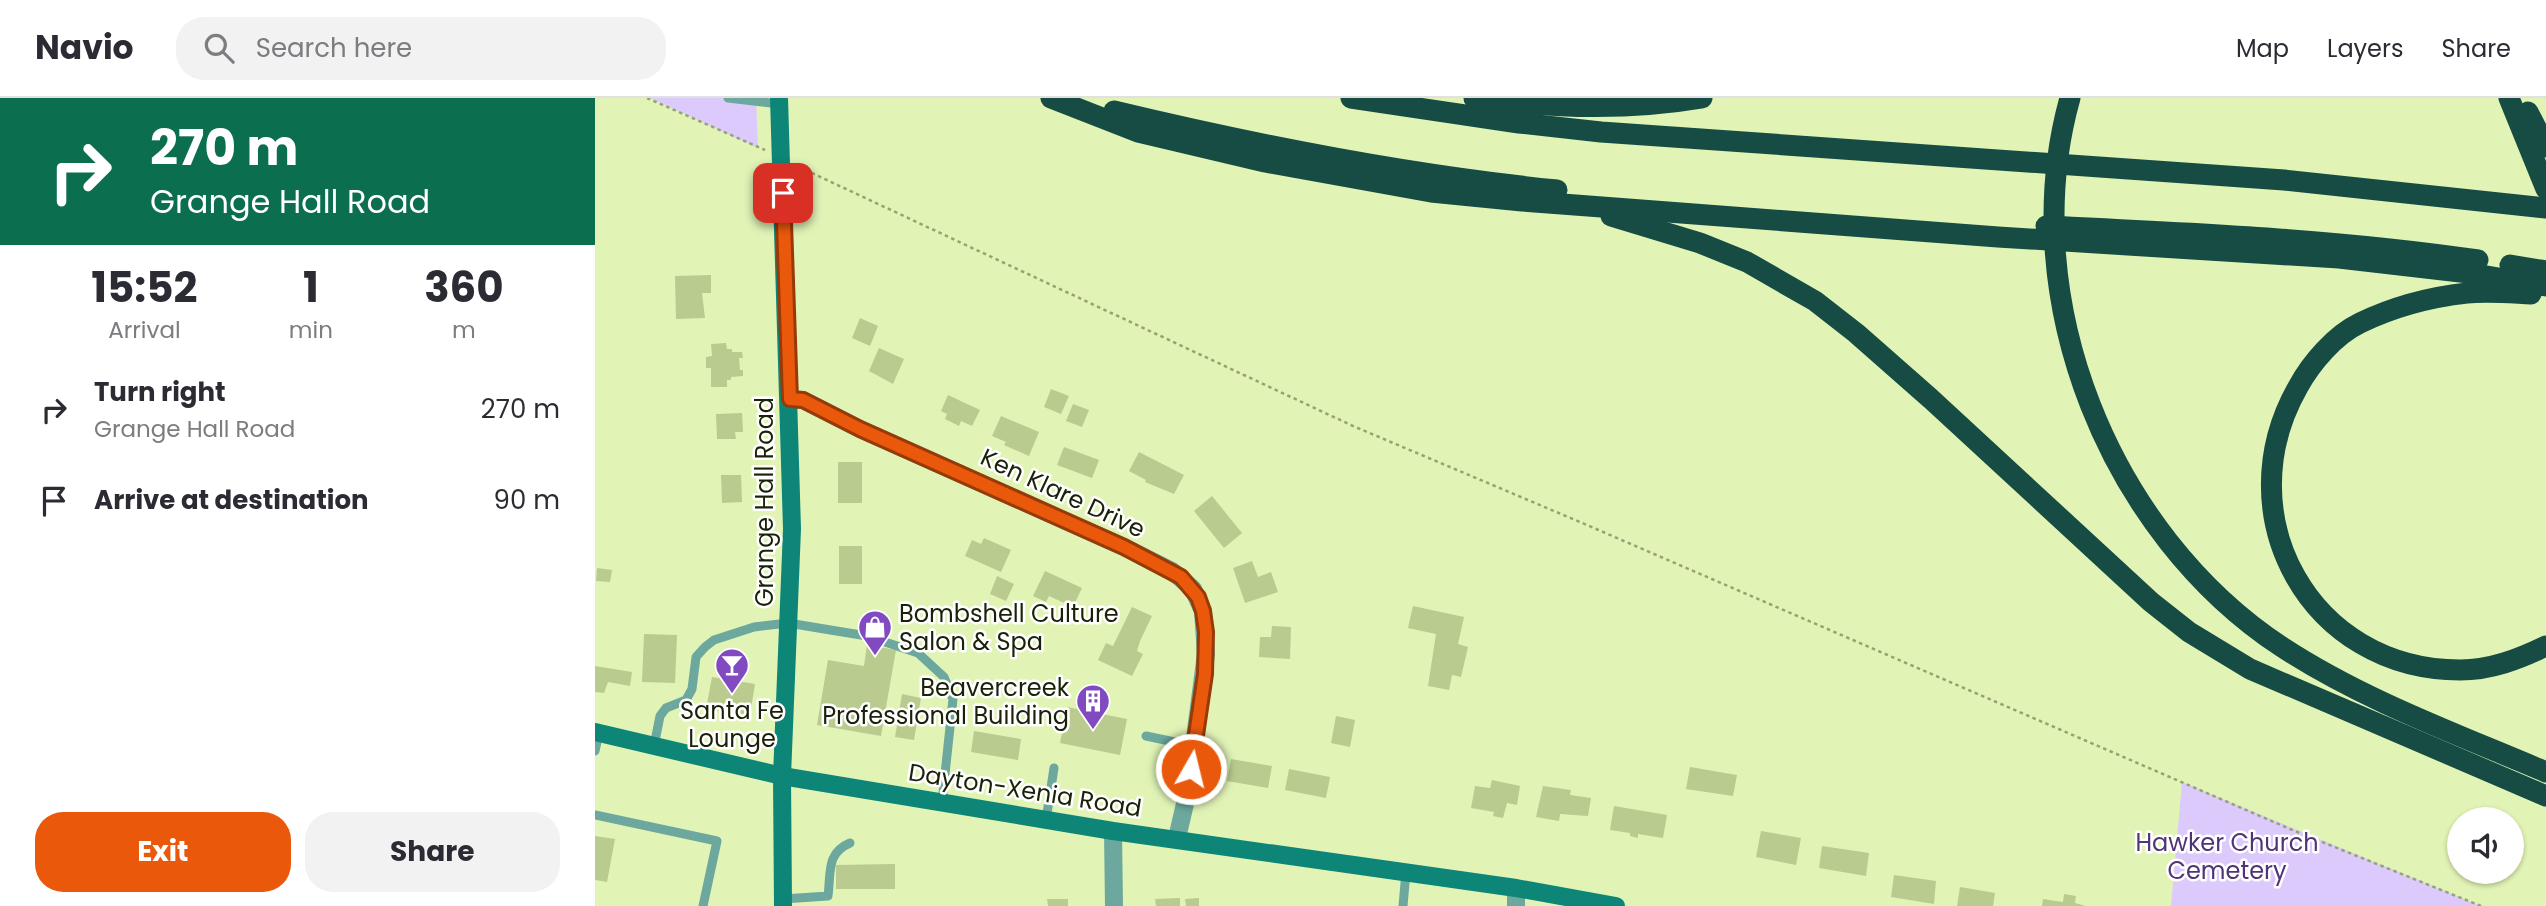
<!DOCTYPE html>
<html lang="en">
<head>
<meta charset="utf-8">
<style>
  :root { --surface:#fff; --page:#f2f2f3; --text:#2b2b33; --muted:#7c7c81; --line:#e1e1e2; --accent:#ea580c }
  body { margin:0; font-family:Poppins,sans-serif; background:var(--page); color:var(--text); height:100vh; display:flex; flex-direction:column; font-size:26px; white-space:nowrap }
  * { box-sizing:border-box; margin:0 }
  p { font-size:23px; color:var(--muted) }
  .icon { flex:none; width:38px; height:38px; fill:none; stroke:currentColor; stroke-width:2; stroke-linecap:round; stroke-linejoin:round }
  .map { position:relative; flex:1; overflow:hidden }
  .panel { display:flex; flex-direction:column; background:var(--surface); width:595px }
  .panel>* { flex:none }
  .guide { background:#0b6e4f; color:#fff; overflow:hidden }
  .tools { position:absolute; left:1852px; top:709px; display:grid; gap:14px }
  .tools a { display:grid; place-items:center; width:77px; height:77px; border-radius:50%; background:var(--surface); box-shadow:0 2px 5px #0004; font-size:35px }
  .pin { position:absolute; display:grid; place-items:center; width:60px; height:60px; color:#fff; margin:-30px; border-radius:14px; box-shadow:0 4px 10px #0006 }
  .me { position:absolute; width:77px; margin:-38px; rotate:8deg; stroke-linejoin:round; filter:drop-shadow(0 0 5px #0008) }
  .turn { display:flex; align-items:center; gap:24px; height:147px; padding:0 35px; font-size:32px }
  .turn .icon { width:91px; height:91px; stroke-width:2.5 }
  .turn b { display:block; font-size:49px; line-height:60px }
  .eta { display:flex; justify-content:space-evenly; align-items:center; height:119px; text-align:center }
  .eta b { font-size:42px; font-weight:700; line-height:49px }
  .cta { display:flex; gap:14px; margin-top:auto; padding:14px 35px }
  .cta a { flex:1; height:80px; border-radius:28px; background:var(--accent); color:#fff; font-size:28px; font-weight:700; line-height:80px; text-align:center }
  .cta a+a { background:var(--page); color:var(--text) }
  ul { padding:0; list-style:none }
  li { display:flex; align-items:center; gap:21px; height:91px; padding:0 35px }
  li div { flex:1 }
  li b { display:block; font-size:26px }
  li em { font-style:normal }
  header { display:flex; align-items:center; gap:42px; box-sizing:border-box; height:98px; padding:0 35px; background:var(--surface); border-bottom:2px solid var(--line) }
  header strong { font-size:33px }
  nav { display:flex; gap:38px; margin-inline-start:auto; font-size:24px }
  .search { width:490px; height:63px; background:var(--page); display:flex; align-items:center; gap:18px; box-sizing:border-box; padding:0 24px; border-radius:28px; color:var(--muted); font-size:26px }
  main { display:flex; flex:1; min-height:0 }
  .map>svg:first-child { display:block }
  .green { fill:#dccafc }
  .building { fill:#b9cb8e }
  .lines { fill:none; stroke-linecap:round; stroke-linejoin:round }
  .path { stroke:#95a373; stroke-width:2.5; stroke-dasharray:3.5 3.5; stroke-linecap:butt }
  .lane { stroke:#6ca89d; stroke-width:9 }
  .street { stroke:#6ca89d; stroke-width:18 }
  .secondary { stroke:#0d8678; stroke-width:18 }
  .highway { stroke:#164c44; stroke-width:21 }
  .route-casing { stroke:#983908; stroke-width:18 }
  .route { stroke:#ea580c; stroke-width:12 }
  .labels { text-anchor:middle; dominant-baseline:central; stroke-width:5; stroke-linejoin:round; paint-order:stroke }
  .street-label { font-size:24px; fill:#1b2109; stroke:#fff }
  .poi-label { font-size:24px; fill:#1b2109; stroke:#fff; text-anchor:start }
  .park-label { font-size:24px; fill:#513377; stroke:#fff }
</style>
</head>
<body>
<header>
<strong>Navio</strong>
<div class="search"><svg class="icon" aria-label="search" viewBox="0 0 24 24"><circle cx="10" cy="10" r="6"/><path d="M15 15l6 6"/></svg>Search here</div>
<nav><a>Map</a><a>Layers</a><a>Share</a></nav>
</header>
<main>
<section class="panel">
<div class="guide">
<div class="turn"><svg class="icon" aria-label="right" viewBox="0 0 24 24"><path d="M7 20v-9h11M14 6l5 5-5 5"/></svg><div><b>270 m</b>Grange Hall Road</div></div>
</div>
<div class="eta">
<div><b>15:52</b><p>Arrival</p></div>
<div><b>1</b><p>min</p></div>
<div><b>360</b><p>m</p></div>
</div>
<ul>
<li><svg class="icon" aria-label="right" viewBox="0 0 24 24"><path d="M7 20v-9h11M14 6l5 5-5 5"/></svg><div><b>Turn right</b><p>Grange Hall Road</p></div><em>270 m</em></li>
<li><svg class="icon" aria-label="arrive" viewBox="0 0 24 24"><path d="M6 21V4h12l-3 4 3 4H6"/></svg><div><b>Arrive at destination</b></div><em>90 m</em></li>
</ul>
<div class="cta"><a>Exit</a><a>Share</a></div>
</section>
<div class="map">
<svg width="1951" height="808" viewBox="0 0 1951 808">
  <rect width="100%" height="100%" fill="#e1f4b6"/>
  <!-- green -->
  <g class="green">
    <path d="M 55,0 L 161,0 L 163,50 Z"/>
    <path d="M 1587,684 L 1886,808 L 1576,808 Z"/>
  </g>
  <!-- building -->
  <g class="building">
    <path d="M 116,177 L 116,195 L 107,195 L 110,220 L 81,221 L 80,178 Z"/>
    <path d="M 265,220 L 283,228 L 275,248 L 257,240 Z"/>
    <path d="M 131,245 L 132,251 L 137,251 L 137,254 L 147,254 L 148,260 L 144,260 L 145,272 L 148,272 L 148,278 L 136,279 L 136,282 L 132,282 L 132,289 L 116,289 L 116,270 L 111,270 L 111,259 L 117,258 L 116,246 Z"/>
    <path d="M 284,250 L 309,261 L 298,286 L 274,273 Z"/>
    <path d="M 456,291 L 474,298 L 466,316 L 449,309 Z"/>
    <path d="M 353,297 L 385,312 L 377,328 L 366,323 L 364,328 L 350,321 L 352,316 L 346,313 Z"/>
    <path d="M 478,306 L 494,312 L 487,329 L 471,323 Z"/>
    <path d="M 147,315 L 148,334 L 140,334 L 141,341 L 122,341 L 121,316 Z"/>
    <path d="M 406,318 L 444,334 L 434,358 L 409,347 L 411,344 L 397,338 Z"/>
    <path d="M 469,349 L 504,362 L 497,380 L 462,367 Z"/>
    <path d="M 544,354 L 589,377 L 579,396 L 550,384 L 551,382 L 534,373 Z"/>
    <rect x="243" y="364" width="24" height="41"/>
    <path d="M 126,377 L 146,377 L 147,404 L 127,405 Z"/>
    <path d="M 617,398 L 647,435 L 629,450 L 599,413 Z"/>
    <path d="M 389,440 L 416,452 L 406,474 L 370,458 L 377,442 L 386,446 Z"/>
    <rect x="244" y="448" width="23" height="38"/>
    <path d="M 657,463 L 663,479 L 676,474 L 683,494 L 650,505 L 638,470 Z"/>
    <path d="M 2,470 L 17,472 L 15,484 L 1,483 Z"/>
    <path d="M 450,473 L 487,490 L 478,509 L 454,498 L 451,504 L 438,498 Z"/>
    <path d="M 402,478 L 419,486 L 411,503 L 395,496 Z"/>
    <path d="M 818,508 L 869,519 L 863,546 L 873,549 L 866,579 L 857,577 L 854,592 L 833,588 L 841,536 L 813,530 Z"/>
    <path d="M 537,509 L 557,518 L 545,543 L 542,553 L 548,556 L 537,578 L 503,562 L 511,545 L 518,548 Z"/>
    <path d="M 677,528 L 696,529 L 695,561 L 664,559 L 665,539 L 676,539 Z"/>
    <path d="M 49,536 L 82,537 L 80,585 L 47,584 Z"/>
    <path d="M 272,547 L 301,552 L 286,638 L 222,627 L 233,562 L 269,568 Z"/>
    <path d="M 0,568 L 37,574 L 35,588 L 13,584 L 9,595 L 0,594 Z"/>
    <path d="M 117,579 L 160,586 L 155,617 L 111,611 Z"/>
    <path d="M 307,596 L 326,600 L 319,642 L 300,639 Z"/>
    <path d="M 472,609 L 532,621 L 525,657 L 465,645 Z"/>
    <path d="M 741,618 L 760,622 L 755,649 L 736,645 Z"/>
    <path d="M 379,633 L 426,641 L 423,662 L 376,654 Z"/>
    <path d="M 636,661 L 677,668 L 673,690 L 632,683 Z"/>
    <path d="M 1095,669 L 1142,677 L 1138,698 L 1091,691 Z"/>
    <path d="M 694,671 L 735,679 L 731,700 L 690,692 Z"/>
    <path d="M 897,682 L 925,688 L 922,707 L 912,705 L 908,720 L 898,718 L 899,714 L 876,710 L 880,688 L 895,690 Z"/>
    <path d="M 948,688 L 976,692 L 975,697 L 996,700 L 993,718 L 965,716 L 964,723 L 941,719 Z"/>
    <path d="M 1019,708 L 1072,717 L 1068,740 L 1043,736 L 1043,740 L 1035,738 L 1035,735 L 1015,732 Z"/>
    <path d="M 1166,733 L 1206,740 L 1201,767 L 1161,759 Z"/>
    <path d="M 0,738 L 20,741 L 12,784 L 0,782 Z"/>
    <path d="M 1227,748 L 1274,755 L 1271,778 L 1224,770 Z"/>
    <path d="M 300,766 L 300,791 L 241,791 L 241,767 Z"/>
    <path d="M 1299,777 L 1341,783 L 1339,806 L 1296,799 Z"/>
    <path d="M 1365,789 L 1400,795 L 1398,808 L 1362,808 Z"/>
    <path d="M 1469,796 L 1481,798 L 1480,805 L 1491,808 L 1447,808 L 1448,801 L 1468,804 Z"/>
    <path d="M 585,800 L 585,808 L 561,808 L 560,801 Z"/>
    <path d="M 604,800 L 604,808 L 591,808 L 590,801 Z"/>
    <path d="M 452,801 L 473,801 L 473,808 L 453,808 Z"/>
  </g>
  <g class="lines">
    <!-- path -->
    <g class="path">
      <path d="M 52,0 L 170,52"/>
      <path d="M 204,69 L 758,328 L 985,424 L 1695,731 L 1886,808"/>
    </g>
    <!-- lane -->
    <g class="lane">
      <path d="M 133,0 L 184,6"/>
      <path d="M 551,638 L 599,648"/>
      <path d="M 59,648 L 65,618 L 71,610 L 91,602 L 97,591 L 101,559 L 110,549 L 119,542 L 159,529 L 193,525 L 272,538 L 323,555 L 349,579 L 358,601 L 347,704"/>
      <path d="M 0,653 L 4,635"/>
      <path d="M 0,717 L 122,743 L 108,808"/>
      <path d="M 451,722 L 459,670"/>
      <path d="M 188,801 L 233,798 C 236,775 231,755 255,745"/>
      <path d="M 808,808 L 811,774"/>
    </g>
    <!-- street -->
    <g class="street">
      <path d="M 195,301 L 208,302 L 265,331 L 529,449 L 577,473 L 598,491 L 608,513 L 611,556 L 593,693 L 582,740"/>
      <path d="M 518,733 L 519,808"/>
      <path d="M 921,790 L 921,808"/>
    </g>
    <!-- secondary -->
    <g class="secondary">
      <path d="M 184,0 L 197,431 L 187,678 L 188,808"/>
      <path d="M 0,634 L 187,678 L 518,733 L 921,790 L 1021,808"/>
    </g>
    <!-- highway -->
    <g class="highway">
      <path d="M 456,0 L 543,34 L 670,64 L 836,94 L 927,103 L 1403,139 L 1744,160 L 1874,175 L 1951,188"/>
      <path d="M 756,0 L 924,25 L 1006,34 L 1689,82 L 1951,110"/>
      <path d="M 879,0 C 954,10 1032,13 1107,0"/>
      <path d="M 1475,0 C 1419,200 1515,436 1687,549 C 1768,602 1862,636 1951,674"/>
      <path d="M 1914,0 L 1951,91"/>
      <path d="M 519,13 C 665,48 812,77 962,92"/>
      <path d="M 1933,14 L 1951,49"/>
      <path d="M 1016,118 L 1105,145 L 1152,164 L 1220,203 L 1261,235 L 1336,301 L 1556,504 L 1594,534 L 1655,571 L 1951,698"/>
      <path d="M 1451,128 C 1596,135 1740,141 1883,162"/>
      <path d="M 1915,167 L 1951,173"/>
      <path d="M 1936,196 C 1915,195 1893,193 1872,195 C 1836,199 1798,209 1765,225 C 1740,237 1716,265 1703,289 C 1630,417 1715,572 1865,572 C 1896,572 1924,561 1951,548"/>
    </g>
  </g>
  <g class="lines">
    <!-- route casing -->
    <g class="route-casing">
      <path id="route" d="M 188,95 L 195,301 L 208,302 L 265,331 L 529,449 L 586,479 L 603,499 L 608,513 L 611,534 L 610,576 L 596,671"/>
    </g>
    <!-- route -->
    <use href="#route" class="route"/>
  </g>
  <!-- icons -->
  <defs>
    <g id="shop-pin" transform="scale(1.75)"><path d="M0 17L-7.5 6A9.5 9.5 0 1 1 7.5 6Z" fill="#814ac1" stroke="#fff"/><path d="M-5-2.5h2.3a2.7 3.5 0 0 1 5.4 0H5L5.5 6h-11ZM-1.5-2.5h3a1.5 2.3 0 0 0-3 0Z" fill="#fff"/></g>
    <g id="bar-pin" transform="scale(1.75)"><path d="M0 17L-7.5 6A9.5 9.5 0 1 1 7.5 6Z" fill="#814ac1" stroke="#fff"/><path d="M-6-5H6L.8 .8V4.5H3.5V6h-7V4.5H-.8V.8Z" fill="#fff"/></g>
    <g id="building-pin" transform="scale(1.75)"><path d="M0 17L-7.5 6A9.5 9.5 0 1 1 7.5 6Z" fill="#814ac1" stroke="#fff"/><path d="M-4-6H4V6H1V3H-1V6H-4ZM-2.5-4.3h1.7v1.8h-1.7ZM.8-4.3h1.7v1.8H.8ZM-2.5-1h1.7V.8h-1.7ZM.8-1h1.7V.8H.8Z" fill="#fff"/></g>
  </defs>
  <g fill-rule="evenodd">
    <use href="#shop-pin" x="280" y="529"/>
    <use href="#bar-pin" x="137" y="567"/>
    <use href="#building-pin" x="498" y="603"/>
  </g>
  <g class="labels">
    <!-- street labels -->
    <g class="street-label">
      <text transform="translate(468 395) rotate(25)">Ken Klare Drive</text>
      <text transform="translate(169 404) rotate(-90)">Grange Hall Road</text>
      <text transform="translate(430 692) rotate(9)">Dayton-Xenia Road</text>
    </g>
    <!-- poi labels -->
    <g class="poi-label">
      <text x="304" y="515">Bombshell Culture<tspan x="304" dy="28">Salon &amp; Spa</tspan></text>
      <text x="474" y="589" text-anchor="end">Beavercreek<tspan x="474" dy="28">Professional Building</tspan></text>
      <text x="137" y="612" text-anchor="middle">Santa Fe<tspan x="137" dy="28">Lounge</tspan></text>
    </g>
    <!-- park labels -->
    <g class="park-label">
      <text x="1632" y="744">Hawker Church<tspan x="1632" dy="28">Cemetery</tspan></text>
    </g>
  </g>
</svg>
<div class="tools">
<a><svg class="icon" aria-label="sound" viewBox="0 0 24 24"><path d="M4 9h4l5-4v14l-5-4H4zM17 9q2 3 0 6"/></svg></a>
</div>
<div class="pin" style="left:188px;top:95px;background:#d93025"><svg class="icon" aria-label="arrive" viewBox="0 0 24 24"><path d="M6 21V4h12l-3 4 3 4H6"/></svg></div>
<svg class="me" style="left:596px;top:671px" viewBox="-20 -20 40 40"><circle r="17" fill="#ea580c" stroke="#fff" stroke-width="3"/><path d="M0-11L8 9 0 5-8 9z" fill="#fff"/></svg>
</div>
</main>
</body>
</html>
